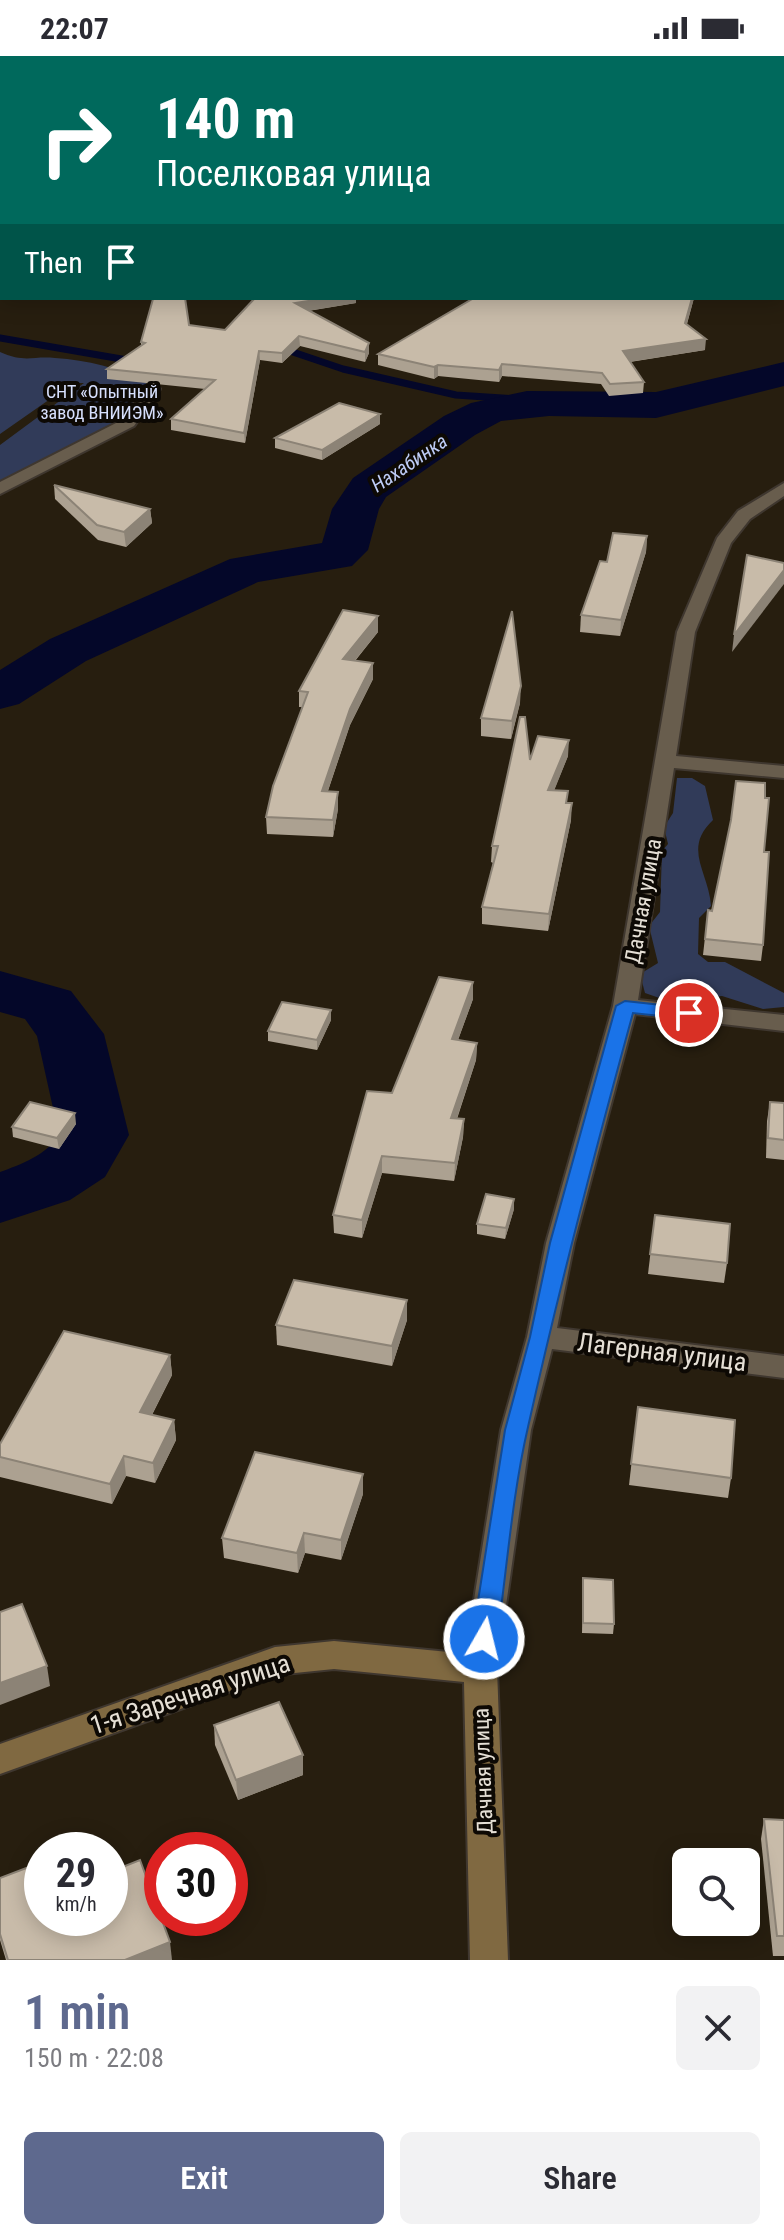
<!DOCTYPE html>
<html lang="en">
<head>
<meta charset="utf-8">
<style>
  :root { --surface:#fff; --page:#f2f2f3; --text:#2b2b33; --muted:#7c7c81; --accent:#5e698e }
  body { margin:0; font-family:"Roboto Condensed",sans-serif; background:var(--page); color:var(--text); height:100vh; display:flex; flex-direction:column; font-size:30px; white-space:nowrap }
  * { box-sizing:border-box; margin:0 }
  p { font-size:26px; color:var(--muted) }
  .icon { flex:none; width:44px; height:44px; fill:none; stroke:currentColor; stroke-width:2; stroke-linecap:round; stroke-linejoin:round }
  .map { position:relative; height:1904px; overflow:hidden }
  .drawer { display:flex; flex-direction:column; background:var(--surface); flex:1 }
  .drawer>* { flex:none }
  .hud { position:absolute; left:0px; top:0px; width:784px; height:244px; box-shadow:0 4px 20px #0003; background:#00695c; color:#fff; overflow:hidden }
  .tools { position:absolute; left:672px; top:1792px; display:grid; gap:16px }
  .tools a { display:grid; place-items:center; width:88px; height:88px; border-radius:12px; background:var(--surface); box-shadow:0 4px 20px #0003; font-size:40px }
  .speed { position:absolute; left:24px; top:1776px; display:flex; gap:16px; font-size:40px; font-weight:700; text-align:center }
  .speed>* { display:grid; place-content:center; width:104px; height:104px; border-radius:50%; background:var(--surface); box-shadow:0 4px 20px #0003; line-height:1 }
  .speed small { font-size:20px; font-weight:400 }
  .speed .limit { border:12px solid #d22; background:#fff; color:#111 }
  .pin { position:absolute; display:grid; place-items:center; width:68px; height:68px; color:#fff; margin:-34px; border:4px solid #fff; border-radius:50%; box-shadow:0 2px 8px #0007 }
  .me { position:absolute; width:88px; margin:-44px; rotate:8deg; stroke-linejoin:round; filter:drop-shadow(0 0 6px #0008) }
  .turn { display:flex; align-items:center; gap:28px; height:168px; padding:0 24px; font-size:36px }
  .turn .icon { width:104px; height:104px; stroke-width:2.5 }
  .turn b { display:block; font-size:56px; line-height:68px }
  .then { display:flex; align-items:center; height:76px; padding:0 24px; background:#0003; gap:16px; font-size:30px }
  .round { display:grid; place-items:center; flex:none; width:84px; height:84px; border-radius:12px; background:var(--page) }
  .headline { display:flex; align-items:center; justify-content:space-between; height:136px; padding:0 24px }
  h1 { font-size:48px; font-weight:600; line-height:60px; color:var(--accent) }
  .button { display:flex; gap:16px; margin-top:auto; padding:16px 24px }
  .button a { flex:1; height:92px; border-radius:12px; background:var(--accent); color:#fff; font-size:32px; font-weight:600; line-height:92px; text-align:center }
  .button a+a { background:var(--page); color:var(--text) }
  .status { display:flex; justify-content:space-between; align-items:center; height:56px; padding:0 40px; background:var(--surface); direction:ltr }
  .status svg { height:22px; fill:currentColor }
  .map>svg:first-child { display:block }
  .green { fill:#313b59 }
  .lines { fill:none; stroke-linecap:round; stroke-linejoin:round }
  .stream { stroke:#040729; stroke-width:7 }
  .river { fill:#040729; fill-rule:evenodd }
  .street-casing { stroke:#3f372f; stroke-width:4 }
  .secondary-casing { stroke:#3f372f; stroke-width:4 }
  .street { fill:#685d4d; fill-rule:evenodd }
  .secondary { fill:#806941; fill-rule:evenodd }
  .wall { fill:#aca191 }
  .shaded-wall { fill:#8c8376 }
  .building { fill:#c8bba9; stroke:#8c8376; stroke-width:2 }
  .route { fill:#1a73e8; stroke:#114b97; stroke-width:2 }
  .labels { text-anchor:middle; dominant-baseline:central; stroke-width:8; stroke-linejoin:round; paint-order:stroke }
  .far-park-label { font-size:18px; fill:#d7e0fd; stroke:#0d0904 }
  .far-water-label { font-size:20px; font-style:italic; fill:#beccf6; stroke:#0d0904 }
  .street-label { font-size:22px; fill:#e5dfd5; stroke:#0d0904 }
  .near-street-label { font-size:26px; fill:#e5dfd5; stroke:#0d0904 }
</style>
</head>
<body>
<div class="status"><b>22:07</b><svg viewBox="0 0 49 12"><path d="M0 12V9h3v3zM5 12V6h3v6zM10 12V3h3v9zM15 12V0h3v12zM26 1h20v11H26zM47 4h2v5h-2z"/></svg></div>
<div class="map">
<svg width="784" height="1904" viewBox="0 0 784 1904">
  <rect width="100%" height="100%" fill="#271e0f"/>
  <!-- green -->
  <g class="green">
    <path d="M 0,296 C 25,307 31,300 55,302 C 88,304 118,312 147,326 L 123,363 L 0,425 L 0,389 L 84,327 L 73,327 L 0,378 Z"/>
    <path d="M 677,722 L 692,722 L 705,730 L 713,764 C 682,793 709,816 711,850 L 699,862 L 698,898 L 708,906 L 725,906 L 784,937 L 784,951 L 763,953 L 722,940 L 668,945 L 645,937 L 640,918 L 658,907 L 649,870 L 660,856 L 662,795 L 668,788 L 664,771 L 673,757 Z"/>
  </g>
  <g class="lines">
    <!-- stream -->
    <g class="stream">
      <path d="M 0,282 L 133,305"/>
      <path d="M 281,292 L 343,313 L 456,339 L 635,351"/>
    </g>
    <!-- river -->
    <g class="river">
      <path d="M 784,306 L 784,330 L 656,362 L 549,360 L 501,365 L 475,379 L 386,441 L 379,453 L 368,494 L 352,510 L 258,526 L 86,605 L 19,648 L 0,653 L 0,614 L 50,583 L 230,503 L 322,487 L 332,453 L 353,422 L 444,360 L 471,347 L 527,335 L 656,336 Z"/>
      <path d="M 0,915 L 71,935 L 104,978 L 129,1079 L 105,1121 L 70,1144 L 0,1167 L 0,1116 C 20,1109 48,1098 59,1079 L 37,980 L 25,963 L 0,956 Z"/>
    </g>
    <!-- street casing -->
    <g class="street-casing">
      <g id="street">
        <path d="M 152,328 L 160,333 L 134,370 L 0,438 L 0,426 L 122,364 L 147,330 Z"/>
        <path d="M 784,427 L 784,440 L 750,463 L 731,487 L 695,576 L 676,700 L 784,710 L 784,722 L 674,712 L 638,944 L 784,959 L 784,975 L 635,958 L 574,1187 L 557,1272 L 784,1300 L 784,1322 L 552,1293 L 531,1374 L 497,1613 L 492,1623 L 480,1627 L 468,1623 L 463,1613 L 501,1374 L 527,1281 L 546,1187 L 613,950 L 677,576 L 717,482 L 738,455 Z"/>
      </g>
    </g>
    <!-- secondary casing -->
    <g class="secondary-casing">
      <path id="secondary" d="M 334,1585 L 480,1599 L 492,1603 L 497,1613 L 508,1904 L 470,1904 L 464,1626 L 334,1613 L 275,1619 L 0,1718 L 0,1688 L 275,1591 Z"/>
    </g>
    <!-- street -->
    <use href="#street" class="street"/>
    <!-- secondary -->
    <use href="#secondary" class="secondary"/>
  </g>
  <!-- wall -->
  <g class="wall">
    <path d="M 782,110 L 784,110 L 784,174 L 783,175 L 784,176 L 784,200 L 782,200 Z"/>
    <path d="M 474,242 L 694,242 L 687,268 L 705,294 L 630,306 L 644,326 L 643,337 L 609,340 L 601,328 L 502,320 L 499,326 L 438,320 L 434,323 L 378,309 L 378,298 Z"/>
    <path d="M 254,244 L 356,247 L 308,255 L 369,297 L 365,306 L 300,290 L 282,307 L 260,304 L 245,387 L 171,374 L 171,363 L 205,333 L 107,323 L 107,313 L 141,290 L 141,286 L 189,269 L 225,274 Z"/>
    <path d="M 380,368 L 322,404 L 275,392 L 275,382 Z"/>
    <path d="M 54,429 L 150,453 L 152,467 L 126,491 L 98,484 L 55,443 Z"/>
    <path d="M 647,480 L 646,496 L 620,580 L 580,576 L 581,559 L 607,506 Z"/>
    <path d="M 378,560 L 378,576 L 355,605 L 373,607 L 373,623 L 350,669 L 328,735 L 338,736 L 338,753 L 333,781 L 267,778 L 266,761 L 302,651 L 299,651 L 299,635 Z"/>
    <path d="M 520,647 L 511,683 L 481,680 L 481,662 Z"/>
    <path d="M 568,700 L 554,734 L 567,747 L 571,764 L 548,875 L 482,868 L 482,851 L 493,807 L 491,806 L 492,790 L 530,704 Z"/>
    <path d="M 764,796 L 763,889 L 761,905 L 703,899 L 708,854 L 712,855 Z"/>
    <path d="M 473,926 L 473,943 L 458,984 L 477,987 L 476,1004 L 457,1063 L 464,1063 L 463,1081 L 454,1125 L 382,1117 L 362,1182 L 334,1177 L 333,1159 L 392,1037 Z"/>
    <path d="M 331,964 L 317,994 L 268,985 L 268,975 Z"/>
    <path d="M 770,1046 L 784,1047 L 784,1104 L 766,1102 L 767,1065 Z"/>
    <path d="M 76,1068 L 59,1093 L 13,1081 L 12,1071 Z"/>
    <path d="M 514,1153 L 505,1183 L 477,1178 L 477,1168 Z"/>
    <path d="M 655,1159 L 727,1207 L 724,1227 L 648,1218 Z"/>
    <path d="M 407,1264 L 392,1310 L 277,1289 L 276,1269 Z"/>
    <path d="M 170,1299 L 172,1319 L 152,1359 L 174,1364 L 176,1384 L 155,1427 L 126,1420 L 112,1448 L 0,1421 L 0,1388 Z"/>
    <path d="M 638,1351 L 731,1422 L 728,1442 L 629,1429 Z"/>
    <path d="M 363,1438 L 341,1504 L 305,1497 L 298,1517 L 224,1502 L 222,1482 Z"/>
    <path d="M 583,1522 L 614,1568 L 613,1578 L 582,1577 Z"/>
    <path d="M 214,1669 L 303,1719 L 238,1744 L 215,1689 Z"/>
    <path d="M 764,1763 L 784,1764 L 784,1900 L 773,1900 L 761,1783 Z"/>
    <path d="M 0,1822 L 172,1904 L 6,1904 L 0,1884 Z"/>
  </g>
  <!-- shaded-wall -->
  <g class="shaded-wall">
    <path d="M 328,242 L 356,242 L 356,247 L 295,257 L 295,247 Z"/>
    <path d="M 692,242 L 694,242 L 684,278 L 685,267 Z"/>
    <path d="M 299,280 L 300,290 L 282,307 L 282,297 Z"/>
    <path d="M 706,283 L 705,294 L 622,307 L 623,295 Z"/>
    <path d="M 369,287 L 369,297 L 365,306 L 365,296 Z"/>
    <path d="M 259,295 L 260,304 L 245,387 L 244,377 Z"/>
    <path d="M 502,308 L 502,320 L 499,326 L 499,314 Z"/>
    <path d="M 438,309 L 438,320 L 434,323 L 434,311 Z"/>
    <path d="M 380,358 L 380,368 L 322,404 L 322,394 Z"/>
    <path d="M 150,453 L 152,467 L 126,491 L 124,476 Z"/>
    <path d="M 647,480 L 646,496 L 620,580 L 621,564 Z"/>
    <path d="M 784,514 L 784,528 L 732,596 L 734,579 Z"/>
    <path d="M 378,560 L 378,576 L 343,619 L 343,603 Z"/>
    <path d="M 373,607 L 373,623 L 350,669 L 322,752 L 322,735 L 350,653 Z"/>
    <path d="M 521,630 L 520,647 L 511,683 L 512,665 Z"/>
    <path d="M 569,684 L 568,700 L 548,750 L 548,734 Z"/>
    <path d="M 338,736 L 338,753 L 333,781 L 333,764 Z"/>
    <path d="M 572,747 L 571,764 L 548,875 L 549,858 Z"/>
    <path d="M 473,926 L 473,943 L 452,1000 L 452,983 Z"/>
    <path d="M 331,954 L 331,964 L 317,994 L 317,984 Z"/>
    <path d="M 477,987 L 476,1004 L 451,1080 L 451,1062 Z"/>
    <path d="M 75,1057 L 76,1068 L 59,1093 L 57,1082 Z"/>
    <path d="M 464,1063 L 463,1081 L 454,1125 L 455,1107 Z"/>
    <path d="M 382,1100 L 382,1117 L 362,1182 L 362,1164 Z"/>
    <path d="M 514,1143 L 514,1153 L 505,1183 L 506,1172 Z"/>
    <path d="M 407,1244 L 407,1264 L 392,1310 L 392,1290 Z"/>
    <path d="M 170,1299 L 172,1319 L 143,1376 L 140,1356 Z"/>
    <path d="M 174,1364 L 176,1384 L 155,1427 L 153,1407 Z"/>
    <path d="M 124,1400 L 126,1420 L 112,1448 L 110,1428 Z"/>
    <path d="M 363,1418 L 363,1438 L 341,1504 L 341,1484 Z"/>
    <path d="M 304,1477 L 305,1497 L 298,1517 L 297,1497 Z"/>
    <path d="M 47,1610 L 50,1630 L 0,1649 L 0,1627 Z"/>
    <path d="M 303,1699 L 303,1719 L 238,1744 L 236,1724 Z"/>
    <path d="M 170,1886 L 172,1904 L 125,1904 Z"/>
  </g>
  <!-- building -->
  <g class="building">
    <path d="M 342,0 L 379,0 L 377,2 L 342,2 Z"/>
    <path d="M 782,110 L 784,110 L 784,164 L 782,165 Z"/>
    <path d="M 782,172 L 784,176 L 784,190 L 782,190 Z"/>
    <path d="M 185,242 L 189,269 L 225,274 L 255,242 L 328,242 L 295,247 L 369,287 L 365,296 L 299,280 L 282,297 L 259,295 L 244,377 L 171,363 L 215,324 L 107,313 L 145,287 L 141,286 L 153,243 Z"/>
    <path d="M 474,242 L 692,242 L 685,267 L 706,283 L 623,295 L 644,326 L 610,328 L 602,317 L 502,308 L 499,314 L 438,309 L 434,311 L 378,298 Z"/>
    <path d="M 339,347 L 380,358 L 322,394 L 275,382 Z"/>
    <path d="M 54,429 L 150,453 L 124,476 L 97,469 Z"/>
    <path d="M 613,477 L 647,480 L 621,564 L 581,559 L 600,505 L 607,506 Z"/>
    <path d="M 747,499 L 784,507 L 784,514 L 734,579 Z"/>
    <path d="M 343,554 L 378,560 L 343,603 L 373,607 L 350,653 L 322,735 L 338,736 L 333,764 L 266,761 L 273,730 L 308,636 L 299,635 Z"/>
    <path d="M 512,555 L 521,630 L 512,665 L 481,662 Z"/>
    <path d="M 520,661 L 525,661 L 530,704 L 538,680 L 569,684 L 548,734 L 568,735 L 566,747 L 572,747 L 549,858 L 482,851 L 498,790 L 492,790 Z"/>
    <path d="M 736,725 L 765,727 L 765,742 L 769,742 L 764,796 L 769,796 L 763,889 L 705,883 L 708,854 L 712,855 L 731,764 Z"/>
    <path d="M 439,921 L 473,926 L 452,983 L 477,987 L 451,1062 L 464,1063 L 455,1107 L 382,1100 L 362,1164 L 333,1159 L 367,1035 L 392,1037 Z"/>
    <path d="M 282,946 L 331,954 L 317,984 L 268,975 Z"/>
    <path d="M 30,1046 L 75,1057 L 57,1082 L 12,1071 Z"/>
    <path d="M 770,1046 L 784,1047 L 784,1084 L 768,1082 Z"/>
    <path d="M 486,1138 L 514,1143 L 506,1172 L 477,1168 Z"/>
    <path d="M 655,1159 L 730,1168 L 727,1207 L 650,1198 Z"/>
    <path d="M 294,1224 L 407,1244 L 392,1290 L 276,1269 Z"/>
    <path d="M 64,1275 L 170,1299 L 140,1356 L 174,1364 L 153,1407 L 124,1400 L 110,1428 L 0,1401 L 0,1388 Z"/>
    <path d="M 638,1351 L 735,1364 L 731,1422 L 631,1408 Z"/>
    <path d="M 255,1396 L 363,1418 L 341,1484 L 304,1477 L 297,1497 L 222,1482 Z"/>
    <path d="M 583,1522 L 613,1524 L 614,1568 L 583,1567 Z"/>
    <path d="M 22,1548 L 47,1610 L 0,1627 L 0,1556 Z"/>
    <path d="M 279,1646 L 303,1699 L 236,1724 L 214,1669 Z"/>
    <path d="M 764,1763 L 784,1764 L 784,1880 L 777,1880 Z"/>
    <path d="M 90,1788 L 92,1794 L 75,1794 Z"/>
    <path d="M 140,1804 L 170,1886 L 125,1904 L 8,1904 L 0,1878 L 0,1822 L 42,1806 L 42,1862 L 110,1862 L 110,1816 Z"/>
  </g>
  <!-- route -->
  <path class="route" d="M 625,945 L 689,952 L 698,957 L 689,963 L 633,957 C 595,1095 559,1232 528,1371 C 512,1440 507,1513 497,1583 L 493,1590 L 484,1594 L 475,1590 L 472,1583 L 505,1374 L 530,1281 L 550,1187 L 616,950 Z"/>
  <g class="labels">
    <!-- far-park labels -->
    <g class="far-park-label">
      <text x="102" y="335">СНТ «Опытный<tspan x="102" dy="21">завод ВНИИЭМ»</tspan></text>
    </g>
    <!-- far-water labels -->
    <g class="far-water-label">
      <text transform="translate(409 407) rotate(-34)">Нахабинка</text>
    </g>
    <!-- street labels -->
    <g class="street-label">
      <text transform="translate(643 845) rotate(-80)">Дачная улица</text>
      <text transform="translate(483 1715) rotate(-92)">Дачная улица</text>
    </g>
    <!-- near-street labels -->
    <g class="near-street-label">
      <text transform="translate(662 1296) rotate(7)">Лагерная улица</text>
      <text transform="translate(190 1638) rotate(-18)">1-я Заречная улица</text>
    </g>
  </g>
</svg>
<div class="tools">
<a><svg class="icon" aria-label="search" viewBox="0 0 24 24"><circle cx="10" cy="10" r="6"/><path d="M15 15l6 6"/></svg></a>
</div>
<div class="speed"><div>29<small>km/h</small></div><div class="limit">30</div></div>
<div class="pin" style="left:689px;top:957px;background:#d93025"><svg class="icon" aria-label="arrive" viewBox="0 0 24 24"><path d="M6 21V4h12l-3 4 3 4H6"/></svg></div>
<svg class="me" style="left:484px;top:1583px" viewBox="-20 -20 40 40"><circle r="17" fill="#1a73e8" stroke="#fff" stroke-width="3"/><path d="M0-11L8 9 0 5-8 9z" fill="#fff"/></svg>
<div class="hud">
<div class="turn"><svg class="icon" aria-label="right" viewBox="0 0 24 24"><path d="M7 20v-9h11M14 6l5 5-5 5"/></svg><div><b>140 m</b>Поселковая улица</div></div>
<div class="then">Then<svg class="icon" aria-label="arrive" viewBox="0 0 24 24"><path d="M6 21V4h12l-3 4 3 4H6"/></svg></div>
</div>
</div>
<section class="drawer">
<div class="headline"><div><h1>1 min</h1><p>150 m · 22:08</p></div><a class="round"><svg class="icon" aria-label="close" viewBox="0 0 24 24"><path d="M6 6l12 12M18 6L6 18"/></svg></a></div>
<div class="button"><a>Exit</a><a>Share</a></div>
</section>
</body>
</html>
